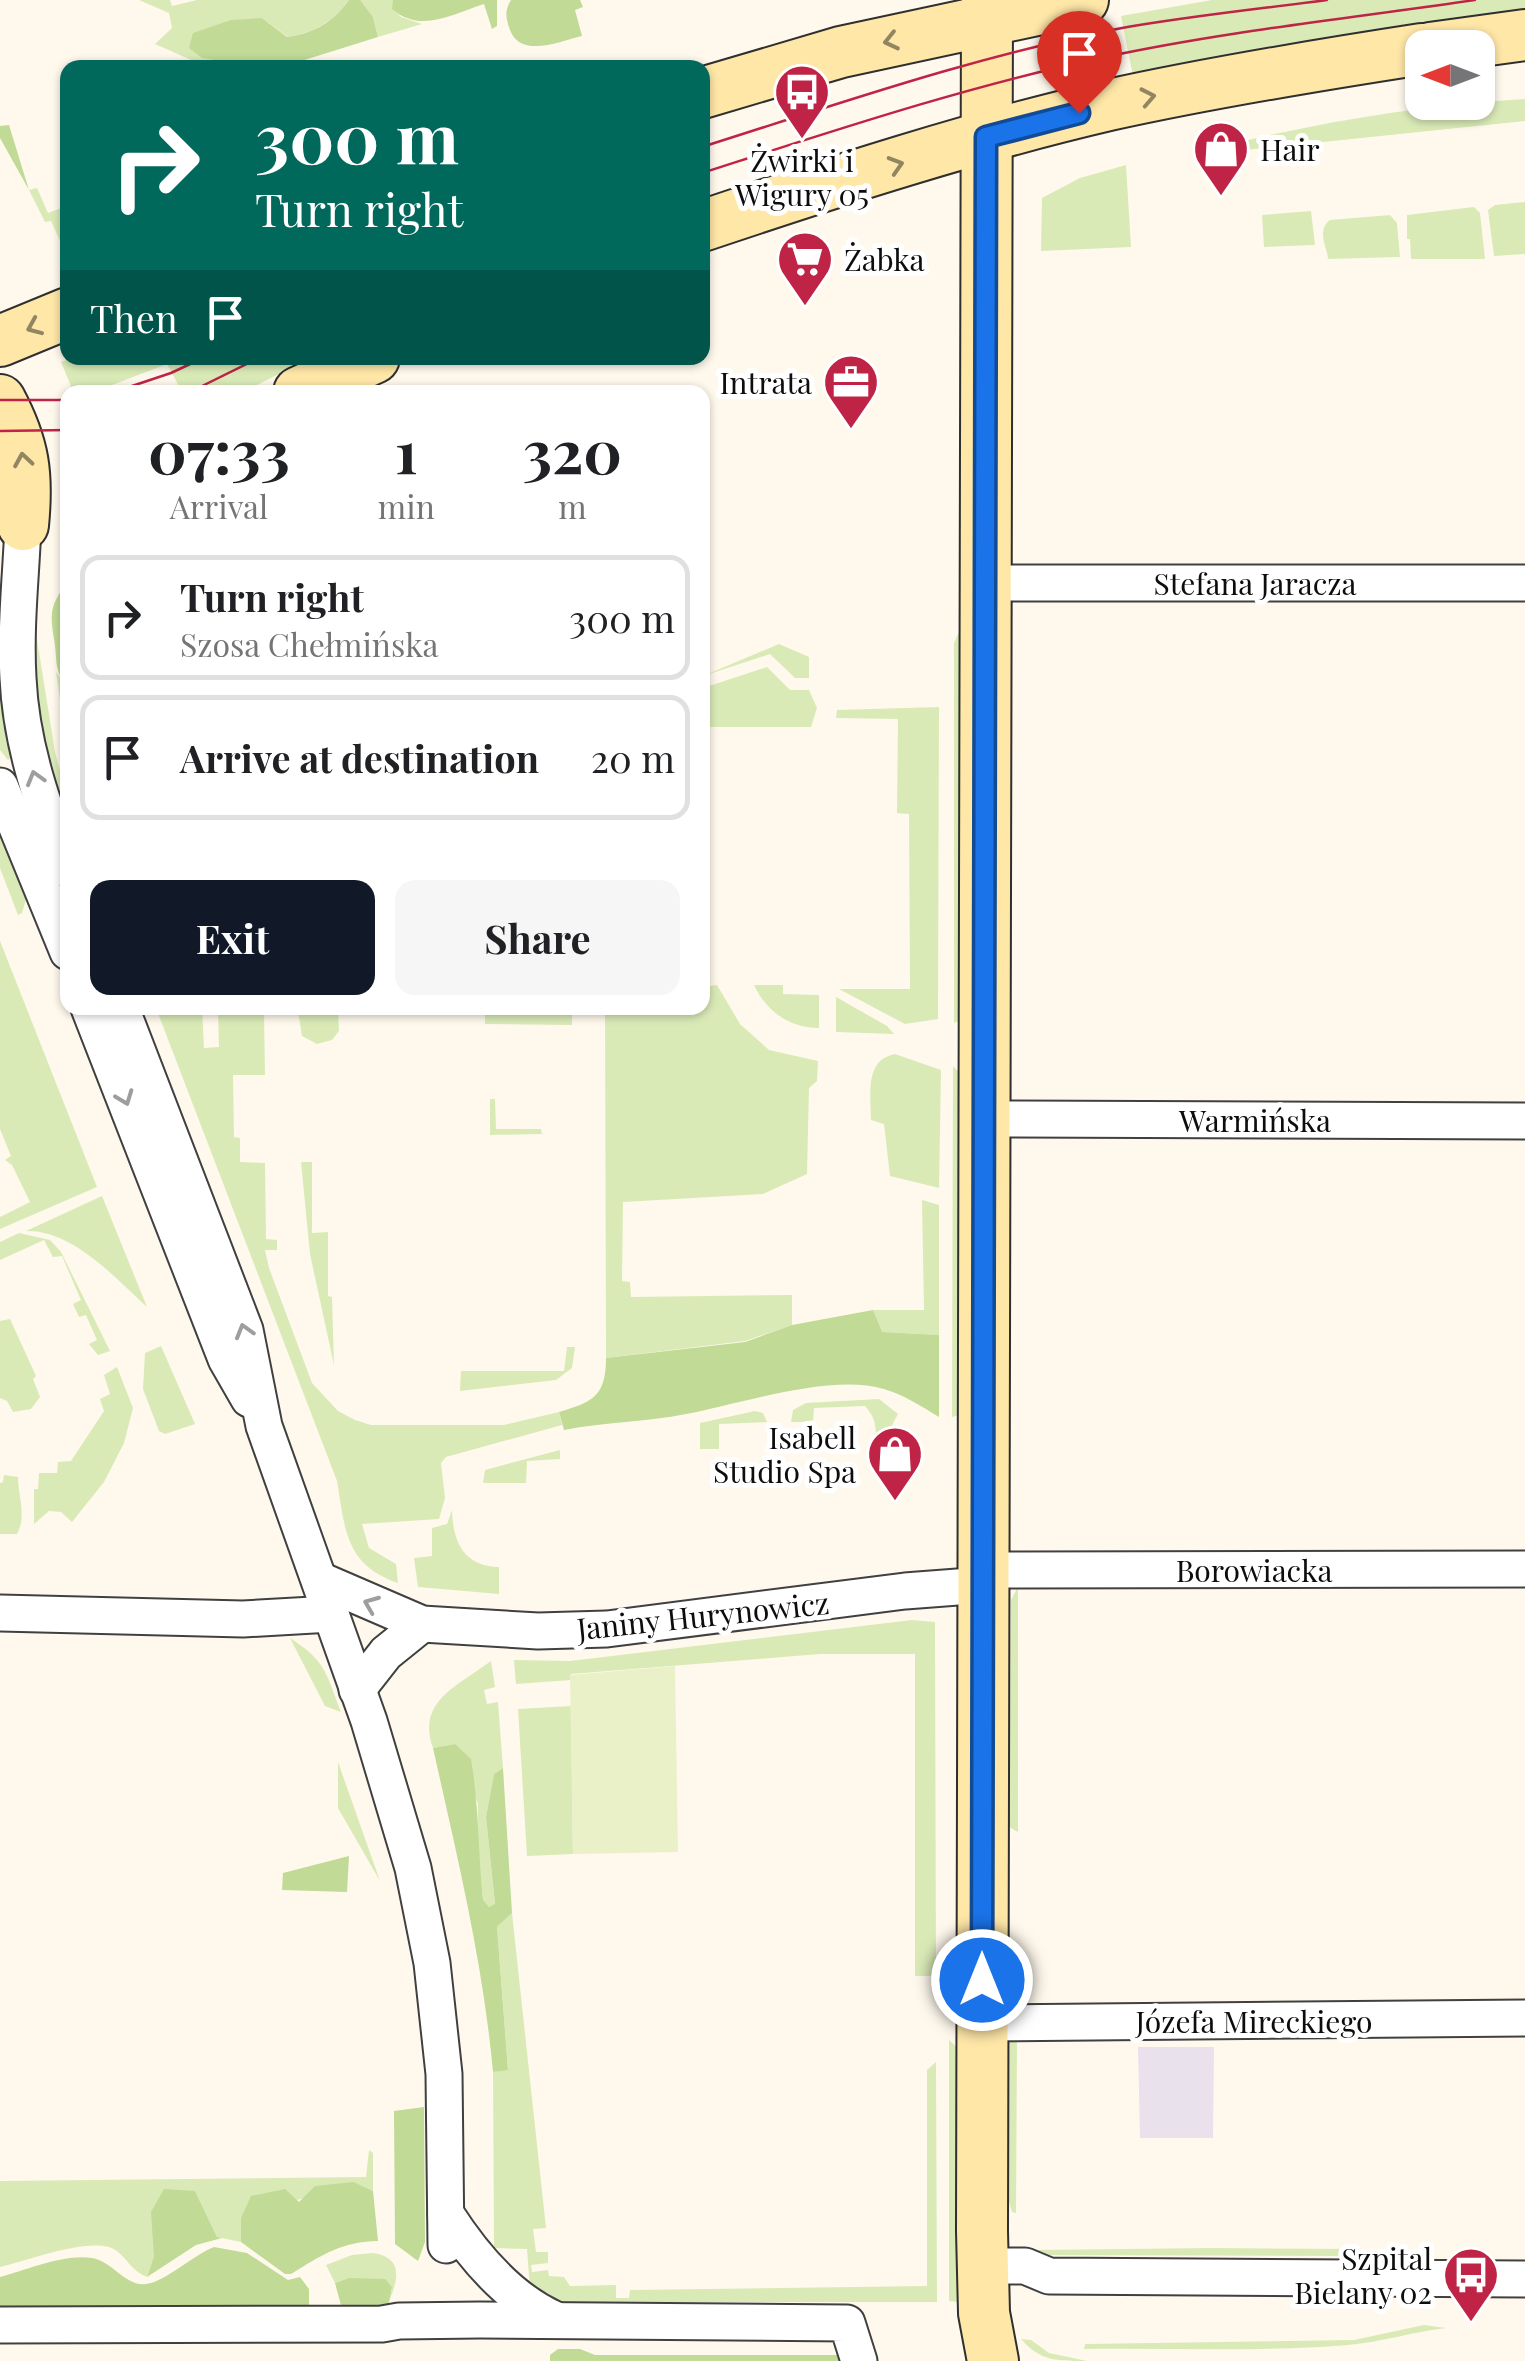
<!DOCTYPE html>
<html lang="en">
<head>
<meta charset="utf-8">
<style>
  :root { --surface:#fff; --page:#f6f6f6; --text:#202124; --muted:#757577; --line:#e0e0e0; --accent:#111827 }
  body { margin:0; font-family:"Playfair Display",serif; background:var(--page); color:var(--text); height:100vh; display:flex; flex-direction:column; font-size:38px; white-space:nowrap }
  * { box-sizing:border-box; margin:0 }
  p { font-size:32px; color:var(--muted) }
  .icon { flex:none; width:55px; height:55px; fill:none; stroke:currentColor; stroke-width:2; stroke-linecap:round; stroke-linejoin:round }
  .map { position:relative; flex:1; overflow:hidden }
  .details { position:absolute; left:60px; top:385px; width:650px; height:630px; display:flex; flex-direction:column; background:var(--surface); border-radius:20px; box-shadow:0 2px 8px #0004 }
  .details>* { flex:none }
  .hud { position:absolute; left:60px; top:60px; width:650px; height:305px; border-radius:20px; box-shadow:0 2px 8px #0004; background:#00695c; color:#fff; overflow:hidden }
  .needle { width:65px; rotate:270deg }
  .buttons { position:absolute; left:1405px; top:30px; display:grid; gap:20px }
  .buttons a { display:grid; place-items:center; width:90px; height:90px; border-radius:20px; background:var(--surface); box-shadow:0 2px 8px #0004; font-size:50px }
  .pin { position:absolute; display:grid; place-items:center; width:85px; height:85px; color:#fff; margin:-102px -42px; border-radius:50% 50% 50% 0; rotate:-45deg; box-shadow:0 0 10px #0007 }
  .pin .icon { rotate:45deg }
  .me { position:absolute; width:110px; margin:-55px; rotate:0deg; stroke-linejoin:round; filter:drop-shadow(0 0 8px #0008) }
  .turn { display:flex; align-items:center; gap:35px; height:210px; padding:0 30px; font-size:45px }
  .turn .icon { width:130px; height:130px; stroke-width:2.5 }
  .turn b { display:block; font-size:70px; line-height:85px }
  .then { display:flex; align-items:center; height:95px; padding:0 30px; background:#0003; gap:20px; font-size:38px }
  .eta { display:flex; justify-content:space-evenly; align-items:center; height:170px; text-align:center }
  .eta b { font-size:60px; font-weight:700; line-height:70px }
  .cta { display:flex; gap:20px; margin-top:auto; padding:20px 30px }
  .cta a { flex:1; height:115px; border-radius:20px; background:var(--accent); color:#fff; font-size:40px; font-weight:700; line-height:115px; text-align:center }
  .cta a+a { background:var(--page); color:var(--text) }
  ul { padding:0; list-style:none }
  li { display:flex; align-items:center; gap:30px; height:125px; margin:0 20px 15px; padding:0 10px; border:5px solid var(--line); border-radius:20px }
  li div { flex:1 }
  li b { display:block; font-size:38px }
  li em { font-style:normal }
  .map>svg:first-child { display:block }
  .industrial { fill:#e9e1ec }
  .green { fill:#daeab7 }
  .forest { fill:#c1da96 }
  .pitch { fill:#eaf1c9 }
  .lines { fill:none; stroke-linecap:round; stroke-linejoin:round }
  .street-casing { stroke:#404040; stroke-width:39 }
  .secondary-casing { stroke:#2f2f2f; stroke-width:54 }
  .street { stroke:#fff; stroke-width:35 }
  .secondary { stroke:#ffe7a8; stroke-width:50 }
  .tram { stroke:#bf2446; stroke-width:2.5 }
  .oneway { stroke:#928562 }
  .oneway2 { stroke:#9e9e9e }
  .route-casing { stroke:#114b97; stroke-width:25 }
  .route { stroke:#1a73e8; stroke-width:18 }
  .labels { text-anchor:middle; dominant-baseline:central; stroke-width:10; stroke-linejoin:round; paint-order:stroke }
  .poi-label { font-size:30px; fill:#0d0d0d; stroke:#fff; text-anchor:end }
  .street-label { font-size:30px; fill:#0d0d0d; stroke:#fff }
</style>
</head>
<body>
<div class="map">
<svg width="1525" height="2361" viewBox="0 0 1525 2361">
  <rect width="100%" height="100%" fill="#fff9ed"/>
  <!-- industrial -->
  <path class="industrial" d="M 1138,2047 L 1214,2047 L 1213,2138 L 1140,2138 Z"/>
  <!-- green -->
  <g class="green">
    <path d="M 139,0 L 170,0 L 172,6 L 197,0 L 393,0 L 393,9 L 401,17 L 422,24 L 378,37 L 373,17 L 359,0 L 349,0 C 333,22 315,32 288,37 L 262,18 L 216,61 L 238,63 L 241,67 L 207,67 L 155,44 L 172,28 L 169,13 Z"/>
    <path d="M 1212,0 L 1525,0 L 1525,10 L 1345,35 L 1133,76 L 1121,16 Z"/>
    <path d="M 1525,99 L 1525,121 L 1245,150 L 1244,141 C 1338,119 1429,105 1525,99 Z"/>
    <path d="M 1126,165 L 1131,247 L 1041,251 L 1042,198 L 1080,178 Z"/>
    <path d="M 37,188 L 48,213 L 67,206 L 67,256 L 51,221 L 45,222 L 29,190 Z"/>
    <path d="M 1525,202 L 1525,254 L 1494,256 L 1488,210 L 1495,205 Z"/>
    <path d="M 1474,207 L 1480,213 L 1485,259 L 1411,259 L 1410,239 L 1407,239 L 1407,215 Z"/>
    <path d="M 1311,211 L 1315,245 L 1264,247 L 1262,215 Z"/>
    <path d="M 1390,215 L 1397,223 L 1400,257 L 1328,259 C 1327,246 1316,231 1330,220 Z"/>
    <path d="M 72,358 L 311,358 L 243,392 L 182,392 L 167,364 L 112,385 L 73,391 L 61,362 Z"/>
    <path d="M 35,627 L 55,752 L 67,799 L 67,832 C 50,764 29,698 35,627 Z"/>
    <path d="M 0,631 L 12,757 L 8,760 L 0,750 Z"/>
    <path d="M 965,631 L 961,1020 L 954,1023 L 954,643 L 958,634 Z"/>
    <path d="M 779,644 L 809,657 L 809,678 L 795,678 L 770,654 L 703,676 Z"/>
    <path d="M 767,667 L 790,690 L 809,690 L 817,708 L 811,727 L 703,727 L 703,688 Z"/>
    <path d="M 56,672 L 67,687 L 67,746 Z"/>
    <path d="M 939,707 L 938,1019 L 905,1024 L 839,989 L 910,989 L 909,814 L 897,813 L 898,719 L 836,718 L 837,710 Z"/>
    <path d="M 0,818 L 29,889 L 22,913 L 18,915 L 0,868 Z"/>
    <path d="M 0,941 L 97,1187 L 0,1229 L 0,1217 L 30,1202 L 12,1165 L 5,1160 L 11,1156 L 0,1129 Z"/>
    <path d="M 717,985 L 740,1024 L 769,1050 L 818,1061 L 817,1081 L 809,1088 L 807,1174 L 763,1194 L 623,1202 L 622,1281 L 630,1282 L 631,1297 L 792,1295 L 792,1325 L 745,1341 L 606,1358 L 605,1008 L 702,1008 L 703,987 Z"/>
    <path d="M 754,985 L 783,985 L 783,994 L 819,995 L 819,1028 C 789,1028 766,1011 754,985 Z"/>
    <path d="M 836,997 L 887,1026 L 894,1034 L 836,1032 Z"/>
    <path d="M 156,1008 L 202,1008 L 204,1048 L 219,1047 L 218,1012 L 264,1012 L 265,1075 L 233,1075 L 234,1137 L 240,1138 L 240,1162 L 265,1163 L 266,1239 L 277,1240 L 277,1250 L 265,1250 L 269,1268 L 312,1383 L 338,1411 L 355,1420 L 371,1425 L 504,1425 L 559,1412 L 562,1425 L 446,1457 L 441,1463 L 445,1498 L 439,1519 L 362,1524 L 369,1548 L 396,1564 L 398,1583 C 345,1565 345,1529 337,1481 Z"/>
    <path d="M 309,1008 L 338,1011 L 339,1031 L 332,1040 L 317,1044 L 302,1036 L 298,1011 Z"/>
    <path d="M 485,1008 L 572,1008 L 572,1025 L 485,1024 Z"/>
    <path d="M 895,1054 L 941,1070 L 939,1188 L 890,1176 L 884,1124 L 871,1120 C 871,1094 864,1060 895,1054 Z"/>
    <path d="M 953,1066 L 961,1074 L 963,1414 L 952,1417 Z"/>
    <path d="M 490,1099 L 495,1099 L 496,1129 L 541,1129 L 542,1134 L 490,1135 Z"/>
    <path d="M 301,1162 L 312,1162 L 312,1233 L 328,1232 L 328,1296 L 332,1297 L 334,1365 L 310,1254 Z"/>
    <path d="M 102,1196 L 147,1307 C 114,1277 73,1230 26,1231 Z"/>
    <path d="M 922,1200 L 939,1205 L 939,1335 L 881,1332 L 873,1310 L 924,1310 Z"/>
    <path d="M 19,1233 L 50,1240 L 61,1252 L 110,1351 L 98,1355 L 89,1344 L 97,1340 L 86,1315 L 79,1317 L 73,1304 L 81,1300 L 62,1256 L 53,1257 L 44,1240 L 0,1260 L 0,1242 Z"/>
    <path d="M 10,1319 L 36,1376 L 33,1379 L 40,1397 L 31,1409 L 13,1412 L 7,1401 L 0,1398 L 0,1321 Z"/>
    <path d="M 161,1346 L 195,1424 L 165,1434 L 159,1431 L 143,1389 L 145,1353 Z"/>
    <path d="M 567,1347 L 575,1347 L 572,1368 L 556,1380 L 460,1391 L 461,1371 L 564,1371 Z"/>
    <path d="M 117,1367 L 133,1408 L 124,1443 L 104,1482 L 72,1522 L 61,1512 L 49,1511 L 34,1524 L 34,1489 L 38,1489 L 39,1473 L 57,1473 L 58,1462 L 71,1461 L 104,1411 L 100,1399 L 110,1394 L 104,1375 Z"/>
    <path d="M 879,1399 L 898,1414 L 891,1427 L 892,1445 L 880,1445 C 872,1429 880,1423 865,1406 L 814,1408 L 813,1422 L 791,1422 L 793,1410 L 806,1403 Z"/>
    <path d="M 755,1411 L 763,1413 L 767,1422 L 719,1424 L 719,1449 L 700,1449 L 700,1423 Z"/>
    <path d="M 560,1450 L 560,1459 L 527,1461 L 526,1483 L 483,1483 L 485,1470 Z"/>
    <path d="M 4,1475 L 18,1477 C 18,1495 27,1516 17,1534 L 0,1534 L 0,1483 L 3,1482 Z"/>
    <path d="M 452,1510 C 453,1543 464,1566 499,1567 L 499,1594 L 418,1587 L 414,1558 L 432,1556 L 432,1528 L 447,1524 Z"/>
    <path d="M 1018,1587 L 1018,1832 L 1009,1827 L 1011,1600 Z"/>
    <path d="M 912,1620 L 935,1622 L 936,1976 L 915,1976 L 915,1654 L 820,1654 L 571,1674 L 571,1680 L 516,1684 L 514,1660 L 570,1661 Z"/>
    <path d="M 290,1638 C 326,1661 326,1673 341,1712 L 325,1706 Z"/>
    <path d="M 491,1661 L 495,1687 L 484,1690 L 487,1704 L 498,1702 L 503,1768 L 494,1774 L 486,1817 L 495,1905 L 488,1907 L 483,1900 L 477,1845 L 478,1804 L 455,1744 L 433,1748 C 416,1701 458,1686 491,1661 Z"/>
    <path d="M 571,1706 L 573,1854 L 527,1856 L 518,1709 Z"/>
    <path d="M 338,1762 L 380,1881 L 338,1808 Z"/>
    <path d="M 512,1913 L 546,2228 L 533,2229 L 536,2252 L 548,2252 L 548,2263 L 531,2265 L 532,2272 L 548,2270 L 549,2276 L 564,2277 L 570,2286 L 616,2285 L 616,2298 L 629,2298 L 630,2290 L 927,2286 L 927,2070 L 936,2062 L 937,2302 L 531,2302 L 527,2249 L 494,2248 L 493,2072 L 508,2069 L 497,1927 Z"/>
    <path d="M 1017,2039 L 1016,2213 L 1012,2212 L 1005,2187 L 1007,2047 L 1011,2040 Z"/>
    <path d="M 949,2040 L 959,2049 L 958,2302 L 949,2301 Z"/>
    <path d="M 369,2150 L 373,2153 L 373,2191 L 354,2182 L 241,2218 L 241,2242 L 217,2237 L 195,2191 L 154,2235 L 154,2256 L 147,2277 C 132,2271 128,2260 117,2251 C 96,2234 27,2261 0,2267 L 0,2181 L 366,2177 Z"/>
    <path d="M 1214,2248 L 1362,2249 L 1353,2256 L 1032,2255 L 1031,2250 Z"/>
    <path d="M 373,2253 C 404,2258 398,2279 389,2302 L 392,2287 L 349,2278 L 335,2283 L 326,2265 L 352,2255 Z"/>
    <path d="M 1424,2325 L 1446,2328 C 1412,2332 1382,2342 1348,2345 C 1261,2352 1172,2348 1084,2349 L 1085,2344 L 1354,2340 Z"/>
    <path d="M 1021,2339 L 1031,2340 L 1049,2353 L 1087,2361 C 1056,2361 1040,2361 1021,2339 Z"/>
  </g>
  <!-- forest -->
  <g class="forest">
    <path d="M 349,0 L 360,0 L 373,17 L 378,37 L 282,67 L 241,67 L 238,63 L 202,58 L 189,48 L 193,33 L 231,20 L 262,18 L 287,37 C 315,33 333,22 349,0 Z"/>
    <path d="M 393,0 L 497,0 L 497,26 L 492,29 L 484,4 C 452,14 421,34 392,9 Z"/>
    <path d="M 511,0 L 580,0 L 583,7 L 575,10 L 582,36 C 560,41 521,59 510,30 C 506,19 504,11 511,0 Z"/>
    <path d="M 9,125 L 29,190 L 0,138 L 0,126 Z"/>
    <path d="M 66,590 L 63,606 L 67,614 L 67,687 C 53,667 58,662 54,639 C 51,619 49,609 61,591 Z"/>
    <path d="M 873,1310 L 882,1332 L 939,1335 L 939,1417 C 921,1406 904,1395 884,1389 C 831,1373 740,1404 686,1414 C 646,1422 605,1422 564,1430 L 559,1412 C 593,1402 606,1396 606,1358 L 745,1342 L 792,1325 Z"/>
    <path d="M 455,1744 L 471,1759 C 479,1806 478,1852 483,1900 L 489,1907 L 495,1904 L 486,1817 L 494,1774 L 503,1768 L 512,1913 L 497,1927 L 508,2070 L 493,2072 C 483,1962 457,1856 433,1748 Z"/>
    <path d="M 349,1856 L 347,1892 L 282,1890 L 283,1873 Z"/>
    <path d="M 424,2107 L 425,2242 L 418,2261 L 395,2244 L 394,2111 Z"/>
    <path d="M 354,2182 L 373,2191 L 378,2241 C 343,2241 320,2256 291,2274 L 285,2274 L 241,2242 L 241,2218 L 251,2196 L 285,2189 L 299,2202 L 315,2186 Z"/>
    <path d="M 164,2189 L 195,2191 L 217,2237 L 222,2238 L 196,2245 L 147,2277 L 154,2256 L 151,2212 Z"/>
    <path d="M 214,2247 L 247,2253 L 288,2280 L 300,2277 L 309,2289 L 309,2307 L 0,2312 L 0,2277 C 27,2270 63,2254 92,2258 C 112,2261 126,2287 146,2284 C 165,2282 193,2255 214,2247 Z"/>
    <path d="M 349,2278 L 385,2279 L 392,2287 L 389,2302 L 379,2316 L 342,2309 L 335,2283 Z"/>
    <path d="M 558,2349 L 580,2349 L 595,2355 L 844,2355 L 844,2361 L 550,2361 L 550,2355 Z"/>
  </g>
  <!-- pitch -->
  <path class="pitch" d="M 675,1666 L 678,1852 L 573,1854 L 570,1675 Z"/>
  <g class="lines">
    <!-- street casing -->
    <g class="street-casing">
      <g id="street">
        <path d="M 23,525 C 21,576 15,627 18,678 C 21,745 43,807 68,870"/>
        <path d="M 986,583 L 1525,583"/>
        <path d="M 0,786 L 68,952"/>
        <path d="M 89,1008 L 226,1359 L 249,1399"/>
        <path d="M 121,1008 L 245,1330 L 264,1426 L 369,1721 L 413,1868 L 432,1963 L 444,2074 L 446,2245"/>
        <path d="M 985,1119 L 1525,1121"/>
        <path d="M 984,1570 L 1525,1569"/>
        <path d="M 320,1580 L 422,1624 L 538,1631 L 607,1629 L 905,1591 L 984,1585"/>
        <path d="M 0,1613 L 243,1619 L 331,1614"/>
        <path d="M 357,1690 L 386,1653 L 422,1624"/>
        <path d="M 982,2023 L 1525,2018"/>
        <path d="M 446,2214 C 473,2256 508,2298 554,2319"/>
        <path d="M 983,2266 L 1025,2266 L 1049,2276 L 1525,2279"/>
        <path d="M 0,2325 L 382,2324 L 399,2321 L 480,2320 L 847,2323 L 859,2361"/>
      </g>
    </g>
    <!-- secondary casing -->
    <g class="secondary-casing">
      <g id="secondary">
        <path d="M 987,0 L 982,2231 L 984,2313 L 993,2361"/>
        <path d="M 1430,48 L 1525,35"/>
        <path d="M 702,93 L 841,52 L 1083,0"/>
        <path d="M 702,226 C 836,181 972,137 1109,105 C 1213,82 1318,65 1422,49"/>
        <path d="M 0,341 L 68,313"/>
        <path d="M 299,392 L 374,358"/>
        <path d="M 0,400 C 24,445 28,474 23,525"/>
      </g>
    </g>
    <!-- street -->
    <use href="#street" class="street"/>
    <!-- secondary -->
    <use href="#secondary" class="secondary"/>
    <!-- tram -->
    <g class="tram">
      <path d="M 702,147 C 841,103 979,55 1122,28 C 1190,16 1259,9 1327,0"/>
      <path d="M 702,173 C 836,130 968,86 1105,57 C 1227,31 1352,18 1475,0"/>
      <path d="M 114,392 L 171,373 L 203,358"/>
      <path d="M 190,392 L 259,358"/>
      <path d="M 0,400 L 68,400"/>
      <path d="M 0,431 L 68,430"/>
    </g>
  </g>
  <!-- one-way arrows -->
  <defs><path id="oneway-chevron" d="M-2-3.5L2.5 0L-2 3.5" fill="none" stroke-width="1.6" stroke-linecap="round" stroke-linejoin="round" transform="scale(2.5)"/></defs>
  <g class="oneway">
    <use href="#oneway-chevron" transform="translate(891 41) rotate(167)"/>
    <use href="#oneway-chevron" transform="translate(1148 97) rotate(-11)"/>
    <use href="#oneway-chevron" transform="translate(896 165) rotate(-17)"/>
    <use href="#oneway-chevron" transform="translate(34 327) rotate(157)"/>
    <use href="#oneway-chevron" transform="translate(23 460) rotate(-99)"/>
  </g>
  <g class="oneway2">
    <use href="#oneway-chevron" transform="translate(35 778) rotate(-106)"/>
    <use href="#oneway-chevron" transform="translate(125 1098) rotate(69)"/>
    <use href="#oneway-chevron" transform="translate(244 1331) rotate(-106)"/>
    <use href="#oneway-chevron" transform="translate(371 1604) rotate(-158)"/>
  </g>
  <g class="lines">
    <!-- route casing -->
    <g class="route-casing">
      <path id="route" d="M 982,1980 L 986,137 L 1079,113"/>
    </g>
    <!-- route -->
    <use href="#route" class="route"/>
  </g>
  <!-- icons -->
  <defs>
    <g id="bus-pin" transform="scale(2.875)"><path d="M0 17L-7.5 6A9.5 9.5 0 1 1 7.5 6Z" fill="#bf2446" stroke="#fff"/><path d="M-5-6H5V4H4V6H2V4H-2V6H-4V4H-5ZM-3.5-4V0h7V-4ZM-3.5 1.2v1.5H-2V1.2ZM2 1.2v1.5H3.5V1.2Z" fill="#fff"/></g>
    <g id="shop-pin" transform="scale(2.875)"><path d="M0 17L-7.5 6A9.5 9.5 0 1 1 7.5 6Z" fill="#bf2446" stroke="#fff"/><path d="M-5-2.5h2.3a2.7 3.5 0 0 1 5.4 0H5L5.5 6h-11ZM-1.5-2.5h3a1.5 2.3 0 0 0-3 0Z" fill="#fff"/></g>
    <g id="supermarket-pin" transform="scale(2.875)"><path d="M0 17L-7.5 6A9.5 9.5 0 1 1 7.5 6Z" fill="#bf2446" stroke="#fff"/><path d="M-6-5.5h2.5l.6 2H6L4.5 2H-2.5L-4.4-4H-6ZM-1.5 3.2a1.3 1.3 0 1 0 .1 0ZM3 3.2a1.3 1.3 0 1 0 .1 0Z" fill="#fff"/></g>
    <g id="office-pin" transform="scale(2.875)"><path d="M0 17L-7.5 6A9.5 9.5 0 1 1 7.5 6Z" fill="#bf2446" stroke="#fff"/><path d="M-6-3h4V-5.5h4V-3h4V5H-6ZM-1-4.5V-3h2v-1.5ZM-6 0V1H6V0Z" fill="#fff"/></g>
  </defs>
  <g fill-rule="evenodd">
    <use href="#bus-pin" x="802" y="92"/>
    <use href="#shop-pin" x="1221" y="149"/>
    <use href="#supermarket-pin" x="805" y="259"/>
    <use href="#office-pin" x="851" y="382"/>
    <use href="#shop-pin" x="895" y="1454"/>
    <use href="#bus-pin" x="1471" y="2275"/>
  </g>
  <g class="labels">
    <!-- poi labels -->
    <g class="poi-label">
      <text x="1260" y="149" text-anchor="start">Hair</text>
      <text x="802" y="160" text-anchor="middle">Żwirki i<tspan x="802" dy="34">Wigury 05</tspan></text>
      <text x="844" y="259" text-anchor="start">Żabka</text>
      <text x="812" y="382">Intrata</text>
      <text x="856" y="1437">Isabell<tspan x="856" dy="34">Studio Spa</tspan></text>
      <text x="1432" y="2258">Szpital<tspan x="1432" dy="34">Bielany 02</tspan></text>
    </g>
    <!-- street labels -->
    <g class="street-label">
      <text x="1255" y="583">Stefana Jaracza</text>
      <text x="1255" y="1120">Warmińska</text>
      <text x="1254" y="1570">Borowiacka</text>
      <text transform="translate(703 1615) rotate(-6)">Janiny Hurynowicz</text>
      <text x="1254" y="2021">Józefa Mireckiego</text>
    </g>
  </g>
</svg>
<div class="buttons">
<a><svg class="needle" viewBox="-14 -14 28 28"><path d="M0-13l5 13h-10z" fill="#e53935"/><path d="M0 13l5-13h-10z" fill="#757577"/></svg></a>
</div>
<div class="pin" style="left:1079px;top:113px;background:#d93025"><svg class="icon" aria-label="arrive" viewBox="0 0 24 24"><path d="M6 21V4h12l-3 4 3 4H6"/></svg></div>
<svg class="me" style="left:982px;top:1980px" viewBox="-20 -20 40 40"><circle r="17" fill="#1a73e8" stroke="#fff" stroke-width="3"/><path d="M0-11L8 9 0 5-8 9z" fill="#fff"/></svg>
<div class="hud">
<div class="turn"><svg class="icon" aria-label="right" viewBox="0 0 24 24"><path d="M7 20v-9h11M14 6l5 5-5 5"/></svg><div><b>300 m</b>Turn right</div></div>
<div class="then">Then<svg class="icon" aria-label="arrive" viewBox="0 0 24 24"><path d="M6 21V4h12l-3 4 3 4H6"/></svg></div>
</div>
<section class="details">
<div class="eta">
<div><b>07:33</b><p>Arrival</p></div>
<div><b>1</b><p>min</p></div>
<div><b>320</b><p>m</p></div>
</div>
<ul>
<li><svg class="icon" aria-label="right" viewBox="0 0 24 24"><path d="M7 20v-9h11M14 6l5 5-5 5"/></svg><div><b>Turn right</b><p>Szosa Chełmińska</p></div><em>300 m</em></li>
<li><svg class="icon" aria-label="arrive" viewBox="0 0 24 24"><path d="M6 21V4h12l-3 4 3 4H6"/></svg><div><b>Arrive at destination</b></div><em>20 m</em></li>
</ul>
<div class="cta"><a>Exit</a><a>Share</a></div>
</section>
</div>
</body>
</html>
